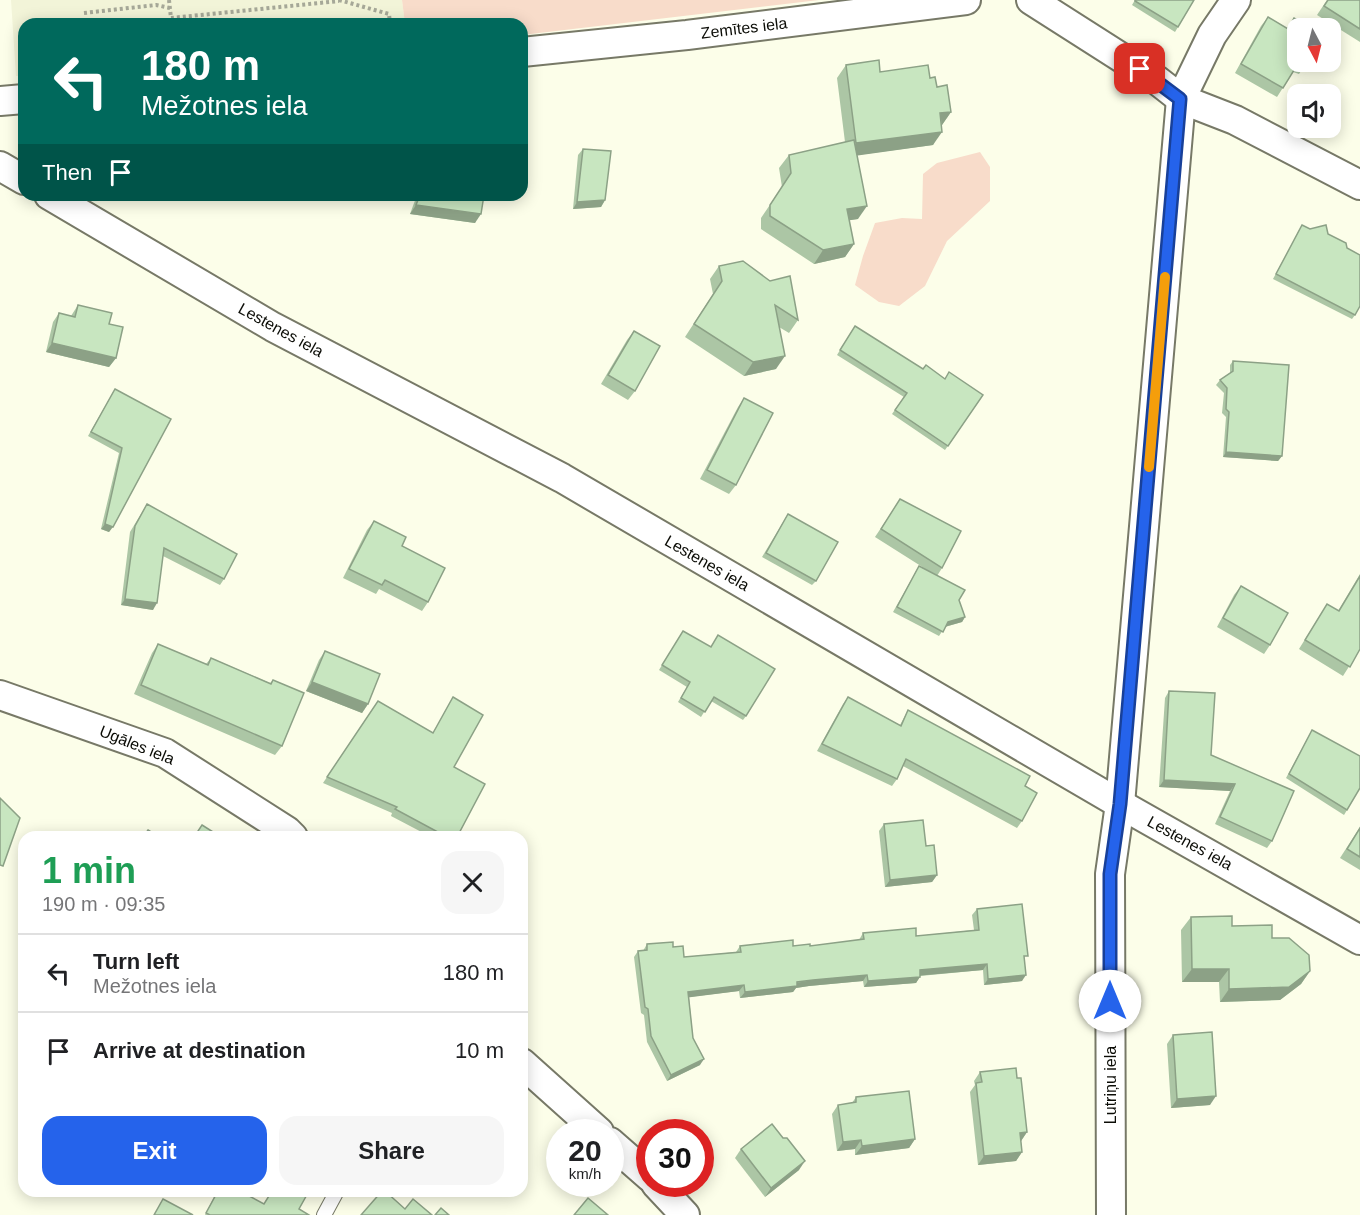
<!DOCTYPE html>
<html lang="en">
<head>
<meta charset="utf-8">
<style>
  :root { --surface:#fff; --page:#f6f6f6; --text:#202124; --muted:#757577; --line:#e0e0e0; --accent:#2563eb }
  body { margin:0; font-family:Arial,sans-serif; background:var(--page); color:var(--text); height:100vh; display:flex; flex-direction:column; font-size:22px; white-space:nowrap }
  * { box-sizing:border-box; margin:0 }
  p { font-size:20px; color:var(--muted) }
  .icon { flex:none; width:33px; height:33px; fill:none; stroke:currentColor; stroke-width:2; stroke-linecap:round; stroke-linejoin:round }
  .map { position:relative; flex:1; overflow:hidden }
  .details { position:absolute; left:18px; top:831px; width:510px; height:366px; display:flex; flex-direction:column; background:var(--surface); border-radius:18px; box-shadow:0 3px 15px #0003 }
  .details>* { flex:none }
  .banner { position:absolute; left:18px; top:18px; width:510px; height:183px; border-radius:18px; box-shadow:0 3px 15px #0003; background:#00695c; color:#fff; overflow:hidden }
  .needle { width:39px; rotate:173deg }
  .tools { position:absolute; left:1287px; top:18px; display:grid; gap:12px }
  .tools a { display:grid; place-items:center; width:54px; height:54px; border-radius:12px; background:var(--surface); box-shadow:0 3px 15px #0003; font-size:30px }
  .speed { position:absolute; left:546px; top:1119px; display:flex; gap:12px; font-size:30px; font-weight:700; text-align:center }
  .speed>* { display:grid; place-content:center; width:78px; height:78px; border-radius:50%; background:var(--surface); box-shadow:0 3px 15px #0003; line-height:1 }
  .speed small { font-size:15px; font-weight:400 }
  .speed .limit { border:9px solid #d22; background:#fff; color:#111 }
  .pin { position:absolute; display:grid; place-items:center; width:51px; height:51px; color:#fff; margin:-26px; border-radius:12px; box-shadow:0 3px 9px #0006 }
  .me { position:absolute; width:66px; margin:-33px; rotate:0deg; stroke-linejoin:round; filter:drop-shadow(0 0 4px #0008) }
  .turn { display:flex; align-items:center; gap:21px; height:126px; padding:0 24px; font-size:27px }
  .turn .icon { width:78px; height:78px; stroke-width:2.5 }
  .turn b { display:block; font-size:42px; line-height:51px }
  .then { display:flex; align-items:center; height:57px; padding:0 24px; background:#0003; gap:12px; font-size:22px }
  .round { display:grid; place-items:center; flex:none; width:63px; height:63px; border-radius:18px; background:var(--page) }
  .headline { display:flex; align-items:center; justify-content:space-between; height:102px; padding:0 24px }
  h1 { font-size:36px; font-weight:800; line-height:45px; color:#1e9e55 }
  .button { display:flex; gap:12px; margin-top:auto; padding:12px 24px }
  .button a { flex:1; height:69px; border-radius:18px; background:var(--accent); color:#fff; font-size:24px; font-weight:800; line-height:69px; text-align:center }
  .button a+a { background:var(--page); color:var(--text) }
  ul { padding:0; list-style:none }
  li { display:flex; align-items:center; gap:18px; height:78px; padding:0 24px; border-top:2px solid var(--line) }
  li div { flex:1 }
  li b { display:block; font-size:22px }
  li em { font-style:normal }
  .map>svg:first-child { display:block }
  .built { fill:#f2f4d8 }
  .green { fill:#f8dcca }
  .lines { fill:none; stroke-linecap:round; stroke-linejoin:round }
  .lane-casing { stroke:#777967; stroke-width:16 }
  .street-casing { stroke:#777967; stroke-width:32 }
  .path { stroke:#a6a898; stroke-width:4; stroke-dasharray:3 3; stroke-linecap:butt }
  .lane { stroke:#fff; stroke-width:14 }
  .street { stroke:#fff; stroke-width:28 }
  .wall { fill:#acc6a5 }
  .shaded-wall { fill:#8ca186 }
  .building { fill:#c8e6c0; stroke:#8ca186; stroke-width:1.5 }
  .route-casing { stroke:#184099; stroke-width:15 }
  .route { stroke:#2563eb; stroke-width:10 }
  .slow { stroke:#f59e0b; stroke-width:10 }
  .labels { text-anchor:middle; dominant-baseline:central; stroke-width:5; stroke-linejoin:round; paint-order:stroke }
  .street-label { font-size:16px; fill:#0b0c06; stroke:#fff }
</style>
</head>
<body>
<div class="map">
<svg width="1360" height="1215" viewBox="0 0 1360 1215">
  <rect width="100%" height="100%" fill="#fcfee9"/>
  <!-- built -->
  <path class="built" d="M 11,0 L 402,0 L 405,24 L 24,24 L 24,76 L 16,76 Z"/>
  <!-- green -->
  <g class="green">
    <path d="M 402,0 L 819,0 L 522,35 L 522,24 L 405,24 Z"/>
    <path d="M 980,152 L 990,167 L 990,201 L 947,241 L 925,286 L 899,306 L 879,302 L 855,285 L 863,256 L 875,223 L 902,218 L 922,219 L 923,174 L 937,163 Z"/>
  </g>
  <g class="lines">
    <!-- lane casing -->
    <g class="lane-casing">
      <path id="lane" d="M 324,1215 L 337,1191"/>
    </g>
    <!-- street casing -->
    <g class="street-casing">
      <g id="street">
        <path d="M 1031,0 L 1158,81 L 1181,99 L 1235,120 L 1360,185"/>
        <path d="M 522,52 L 687,35 L 966,0"/>
        <path d="M 0,101 L 24,99"/>
        <path d="M 0,166 L 24,180"/>
        <path d="M 49,195 L 273,327 L 562,478 L 1120,804 L 1360,940"/>
        <path d="M 0,695 L 165,753 L 287,831 L 293,837"/>
        <path d="M 522,1063 L 599,1132"/>
        <path d="M 610,1142 L 650,1177"/>
        <path d="M 656,1184 L 685,1215"/>
        <path d="M 1111,1215 L 1110,874 L 1120,804 L 1181,99 L 1212,35 L 1236,0"/>
      </g>
    </g>
    <!-- path -->
    <g class="path">
      <path d="M 169,0 L 171,18 L 339,1"/>
      <path d="M 339,0 L 389,14 L 390,24"/>
      <path d="M 84,13 L 156,5 L 170,8"/>
    </g>
    <!-- lane -->
    <use href="#lane" class="lane"/>
    <!-- street -->
    <use href="#street" class="street"/>
  </g>
  <!-- wall -->
  <g class="wall">
    <path d="M 1135,0 L 1178,27 L 1175,32 L 1132,5 Z"/>
    <path d="M 1327,0 L 1360,0 L 1360,42 L 1317,15 Z"/>
    <path d="M 1268,17 L 1287,28 L 1294,18 L 1307,62 L 1299,74 L 1293,72 L 1277,97 L 1235,73 L 1261,26 Z"/>
    <path d="M 846,65 L 880,72 L 930,78 L 951,112 L 942,125 L 933,145 L 857,155 L 858,219 L 849,220 L 854,244 L 845,257 L 814,264 L 761,229 L 761,218 L 782,187 L 779,168 L 789,155 L 845,142 L 837,78 Z"/>
    <path d="M 583,149 L 605,200 L 601,207 L 573,209 L 578,155 Z"/>
    <path d="M 417,195 L 484,195 L 475,223 L 410,214 Z"/>
    <path d="M 1302,225 L 1310,229 L 1328,234 L 1355,315 L 1352,319 L 1273,279 Z"/>
    <path d="M 719,266 L 798,320 L 789,333 L 779,327 L 776,369 L 744,376 L 685,337 L 713,294 L 710,279 Z"/>
    <path d="M 78,305 L 109,324 L 116,358 L 109,367 L 46,352 L 53,322 L 59,313 L 71,316 Z"/>
    <path d="M 855,326 L 923,369 L 983,395 L 945,450 L 892,414 L 904,397 L 837,355 Z"/>
    <path d="M 634,331 L 635,391 L 628,400 L 601,384 L 627,340 Z"/>
    <path d="M 1233,361 L 1282,456 L 1278,461 L 1223,457 L 1226,417 L 1222,413 L 1224,393 L 1216,385 L 1220,380 L 1230,373 L 1230,365 Z"/>
    <path d="M 115,389 L 171,419 L 109,532 L 101,529 L 119,453 L 88,436 Z"/>
    <path d="M 744,398 L 736,485 L 729,494 L 700,479 L 738,407 Z"/>
    <path d="M 147,504 L 224,579 L 220,585 L 163,556 L 153,610 L 121,605 L 130,532 Z"/>
    <path d="M 895,507 L 942,568 L 937,576 L 959,600 L 965,617 L 962,622 L 945,627 L 939,636 L 893,612 L 919,566 L 924,568 L 875,537 Z"/>
    <path d="M 788,514 L 816,581 L 812,585 L 762,557 Z"/>
    <path d="M 374,521 L 402,546 L 428,602 L 422,611 L 379,589 L 376,594 L 343,578 L 367,530 Z"/>
    <path d="M 1360,574 L 1360,649 L 1343,676 L 1299,649 L 1327,604 L 1338,611 Z"/>
    <path d="M 1241,586 L 1270,645 L 1264,654 L 1217,627 L 1234,595 Z"/>
    <path d="M 680,636 L 746,716 L 743,720 L 711,701 L 701,717 L 678,702 L 687,687 L 659,670 Z"/>
    <path d="M 158,644 L 206,664 L 211,658 L 270,683 L 273,680 L 282,746 L 275,755 L 134,694 L 152,653 Z"/>
    <path d="M 325,651 L 368,704 L 362,713 L 306,691 L 319,660 Z"/>
    <path d="M 1169,691 L 1211,755 L 1294,791 L 1272,841 L 1267,848 L 1215,824 L 1230,791 L 1159,787 L 1165,698 Z"/>
    <path d="M 453,697 L 454,767 L 457,837 L 431,837 L 391,816 L 392,813 L 323,783 L 378,701 L 433,733 Z"/>
    <path d="M 848,697 L 900,725 L 908,710 L 1025,786 L 1022,821 L 1017,828 L 903,766 L 897,779 L 892,786 L 817,751 L 843,704 Z"/>
    <path d="M 1312,730 L 1347,810 L 1344,815 L 1286,778 Z"/>
    <path d="M 884,824 L 926,846 L 937,875 L 932,882 L 885,887 L 879,831 Z"/>
    <path d="M 1360,827 L 1360,870 L 1340,858 Z"/>
    <path d="M 977,909 L 1025,961 L 1022,981 L 984,985 L 983,970 L 920,976 L 916,983 L 864,987 L 863,981 L 809,986 L 796,988 L 793,992 L 740,998 L 739,991 L 689,997 L 693,1038 L 700,1065 L 667,1081 L 647,1042 L 644,1015 L 641,1013 L 634,957 L 638,951 L 643,951 L 647,944 L 673,947 L 684,957 L 736,952 L 740,946 L 810,946 L 859,940 L 863,933 L 916,936 L 974,930 L 972,915 Z"/>
    <path d="M 24,912 L 24,928 L 20,927 Z"/>
    <path d="M 1191,917 L 1232,926 L 1272,938 L 1310,971 L 1301,984 L 1280,1000 L 1220,1002 L 1219,982 L 1182,982 L 1181,930 Z"/>
    <path d="M 1173,1035 L 1210,1105 L 1171,1108 L 1167,1044 Z"/>
    <path d="M 980,1072 L 1017,1078 L 1027,1132 L 1021,1141 L 1022,1152 L 1016,1161 L 978,1165 L 970,1092 L 975,1085 L 974,1081 Z"/>
    <path d="M 856,1097 L 915,1139 L 909,1148 L 855,1155 L 855,1149 L 837,1151 L 832,1114 L 838,1105 L 852,1103 Z"/>
    <path d="M 783,1138 L 799,1170 L 765,1197 L 735,1158 L 741,1149 Z"/>
    <path d="M 217,1191 L 240,1191 L 264,1204 L 271,1191 L 309,1191 L 299,1209 L 309,1215 L 205,1215 Z"/>
  </g>
  <!-- shaded-wall -->
  <g class="shaded-wall">
    <path d="M 951,112 L 942,125 L 940,113 Z"/>
    <path d="M 942,132 L 933,145 L 847,157 L 856,143 Z"/>
    <path d="M 605,200 L 601,207 L 573,209 L 577,202 Z"/>
    <path d="M 416,205 L 481,214 L 475,223 L 410,214 Z"/>
    <path d="M 867,206 L 858,219 L 838,222 L 847,209 Z"/>
    <path d="M 854,244 L 845,257 L 814,264 L 823,250 Z"/>
    <path d="M 52,343 L 116,358 L 109,367 L 46,352 Z"/>
    <path d="M 785,356 L 776,369 L 744,376 L 753,362 Z"/>
    <path d="M 1226,452 L 1282,456 L 1278,461 L 1223,457 Z"/>
    <path d="M 105,524 L 113,527 L 109,532 L 101,529 Z"/>
    <path d="M 125,599 L 157,603 L 153,610 L 121,605 Z"/>
    <path d="M 965,617 L 962,622 L 944,627 L 948,622 Z"/>
    <path d="M 312,682 L 368,704 L 362,713 L 306,691 Z"/>
    <path d="M 1164,780 L 1235,784 L 1230,791 L 1159,787 Z"/>
    <path d="M 937,875 L 932,882 L 885,887 L 890,880 Z"/>
    <path d="M 24,921 L 24,928 L 20,927 Z"/>
    <path d="M 987,964 L 983,970 L 915,976 L 920,970 Z"/>
    <path d="M 1192,969 L 1229,969 L 1219,982 L 1182,982 Z"/>
    <path d="M 1310,971 L 1301,984 L 1280,1000 L 1220,1002 L 1229,989 Z"/>
    <path d="M 867,975 L 863,981 L 809,986 L 796,988 L 793,992 L 740,998 L 745,992 L 813,980 Z"/>
    <path d="M 1026,975 L 1022,981 L 984,985 L 988,979 Z"/>
    <path d="M 920,977 L 916,983 L 864,987 L 868,981 Z"/>
    <path d="M 744,985 L 739,991 L 684,998 L 688,992 Z"/>
    <path d="M 704,1059 L 700,1065 L 667,1081 L 671,1075 Z"/>
    <path d="M 1216,1096 L 1210,1105 L 1171,1108 L 1177,1099 Z"/>
    <path d="M 1027,1132 L 1021,1141 L 1020,1133 Z"/>
    <path d="M 915,1139 L 909,1148 L 855,1155 L 862,1146 Z"/>
    <path d="M 861,1140 L 855,1149 L 837,1151 L 843,1142 Z"/>
    <path d="M 1022,1152 L 1016,1161 L 978,1165 L 984,1156 Z"/>
    <path d="M 805,1161 L 799,1170 L 765,1197 L 771,1188 Z"/>
  </g>
  <!-- building -->
  <g class="building">
    <path d="M 1135,0 L 1194,0 L 1178,27 L 1135,1 Z"/>
    <path d="M 1328,0 L 1360,0 L 1360,29 L 1324,6 Z"/>
    <path d="M 1268,17 L 1288,29 L 1294,18 L 1312,28 L 1298,28 L 1298,62 L 1307,62 L 1305,65 L 1299,62 L 1283,88 L 1241,64 Z"/>
    <path d="M 879,60 L 880,72 L 928,65 L 930,78 L 935,77 L 937,87 L 947,85 L 951,112 L 940,113 L 942,132 L 856,143 L 846,65 Z"/>
    <path d="M 854,140 L 867,206 L 847,209 L 854,244 L 823,250 L 770,216 L 770,205 L 791,173 L 789,155 Z"/>
    <path d="M 583,149 L 611,151 L 605,200 L 577,202 Z"/>
    <path d="M 420,195 L 484,195 L 481,214 L 416,205 Z"/>
    <path d="M 1302,225 L 1310,229 L 1326,225 L 1328,234 L 1346,243 L 1347,248 L 1360,255 L 1360,306 L 1355,315 L 1276,274 Z"/>
    <path d="M 743,261 L 770,281 L 790,276 L 798,320 L 775,305 L 785,356 L 753,362 L 694,324 L 722,281 L 719,266 Z"/>
    <path d="M 78,305 L 112,313 L 109,324 L 123,327 L 116,358 L 52,343 L 59,313 L 75,317 Z"/>
    <path d="M 855,326 L 923,369 L 926,365 L 945,379 L 949,372 L 983,395 L 948,446 L 895,410 L 907,393 L 840,350 Z"/>
    <path d="M 634,331 L 660,346 L 635,391 L 608,375 Z"/>
    <path d="M 1233,361 L 1289,365 L 1282,456 L 1226,452 L 1229,412 L 1226,409 L 1227,388 L 1220,380 L 1233,371 Z"/>
    <path d="M 115,389 L 171,419 L 113,527 L 105,524 L 122,448 L 91,432 Z"/>
    <path d="M 744,398 L 773,413 L 736,485 L 707,470 Z"/>
    <path d="M 900,499 L 961,531 L 942,568 L 881,529 Z"/>
    <path d="M 147,504 L 237,554 L 224,579 L 164,548 L 157,603 L 125,599 L 135,526 Z"/>
    <path d="M 788,514 L 838,542 L 816,581 L 766,553 Z"/>
    <path d="M 374,521 L 406,537 L 402,546 L 445,568 L 428,602 L 385,580 L 382,585 L 349,569 Z"/>
    <path d="M 919,566 L 965,590 L 959,600 L 965,617 L 948,622 L 943,632 L 897,607 Z"/>
    <path d="M 1360,576 L 1360,649 L 1350,667 L 1305,640 L 1327,604 L 1339,611 Z"/>
    <path d="M 1241,586 L 1288,613 L 1270,645 L 1223,618 Z"/>
    <path d="M 683,631 L 711,647 L 718,635 L 775,669 L 746,716 L 714,697 L 705,712 L 681,698 L 690,682 L 662,665 Z"/>
    <path d="M 158,644 L 208,665 L 211,658 L 271,684 L 273,680 L 304,693 L 282,746 L 141,685 Z"/>
    <path d="M 325,651 L 380,674 L 368,704 L 312,682 Z"/>
    <path d="M 1169,691 L 1215,693 L 1211,755 L 1294,791 L 1272,841 L 1220,817 L 1235,784 L 1164,780 Z"/>
    <path d="M 453,697 L 483,715 L 454,767 L 485,784 L 457,837 L 447,837 L 395,809 L 397,807 L 327,777 L 378,701 L 433,733 Z"/>
    <path d="M 848,697 L 901,726 L 908,710 L 1030,776 L 1025,786 L 1037,793 L 1022,821 L 906,759 L 897,779 L 822,744 Z"/>
    <path d="M 1312,730 L 1360,756 L 1360,788 L 1347,810 L 1289,774 Z"/>
    <path d="M 0,798 L 20,818 L 3,866 L 0,865 Z"/>
    <path d="M 923,820 L 926,846 L 934,845 L 937,875 L 890,880 L 884,824 Z"/>
    <path d="M 202,825 L 221,837 L 194,837 Z"/>
    <path d="M 1360,828 L 1360,857 L 1347,849 Z"/>
    <path d="M 148,830 L 159,837 L 143,837 Z"/>
    <path d="M 1022,904 L 1028,956 L 1024,956 L 1026,975 L 988,979 L 987,964 L 920,970 L 920,977 L 868,981 L 867,975 L 813,980 L 797,982 L 797,986 L 745,992 L 744,985 L 688,992 L 693,1038 L 704,1059 L 671,1075 L 651,1036 L 648,1009 L 645,1007 L 638,951 L 647,950 L 647,944 L 673,942 L 673,947 L 683,946 L 684,957 L 741,952 L 740,946 L 793,940 L 793,946 L 810,944 L 810,946 L 864,939 L 863,933 L 916,928 L 916,936 L 979,930 L 977,909 Z"/>
    <path d="M 1232,916 L 1232,926 L 1272,925 L 1272,938 L 1289,938 L 1309,955 L 1310,971 L 1289,987 L 1229,989 L 1229,969 L 1192,969 L 1191,917 Z"/>
    <path d="M 1212,1032 L 1216,1096 L 1177,1099 L 1173,1035 Z"/>
    <path d="M 1016,1068 L 1017,1078 L 1021,1078 L 1027,1132 L 1020,1133 L 1022,1152 L 984,1156 L 976,1083 L 982,1082 L 980,1072 Z"/>
    <path d="M 909,1091 L 915,1139 L 862,1146 L 861,1140 L 843,1142 L 838,1105 L 856,1102 L 856,1097 Z"/>
    <path d="M 772,1124 L 783,1138 L 787,1138 L 805,1161 L 771,1188 L 741,1149 Z"/>
    <path d="M 218,1191 L 240,1191 L 264,1204 L 272,1191 L 309,1191 L 299,1209 L 309,1215 L 210,1215 L 206,1213 Z"/>
    <path d="M 382,1191 L 385,1191 L 405,1209 L 413,1199 L 432,1215 L 361,1215 Z"/>
    <path d="M 588,1198 L 608,1215 L 574,1215 Z"/>
    <path d="M 163,1199 L 193,1215 L 154,1215 Z"/>
    <path d="M 441,1208 L 449,1215 L 435,1215 Z"/>
  </g>
  <g class="lines">
    <!-- route casing -->
    <g class="route-casing">
      <path id="route" d="M 1110,1001 L 1110,874 L 1120,804 L 1180,99 L 1140,69"/>
    </g>
    <!-- route -->
    <use href="#route" class="route"/>
    <!-- slow -->
    <path class="slow" d="M 1149,467 L 1165,277"/>
  </g>
  <g class="labels">
    <!-- street labels -->
    <g class="street-label">
      <text transform="translate(744 28) rotate(-7)">Zemītes iela</text>
      <text transform="translate(281 330) rotate(29)">Lestenes iela</text>
      <text transform="translate(707 563) rotate(30)">Lestenes iela</text>
      <text transform="translate(137 745) rotate(22)">Ugāles iela</text>
      <text transform="translate(1190 843) rotate(29)">Lestenes iela</text>
      <text transform="translate(1110 1085) rotate(-90)">Lutriņu iela</text>
    </g>
  </g>
</svg>
<div class="tools">
<a><svg class="needle" viewBox="-14 -14 28 28"><path d="M0-13l5 13h-10z" fill="#e53935"/><path d="M0 13l5-13h-10z" fill="#757577"/></svg></a>
<a><svg class="icon" aria-label="sound" viewBox="0 0 24 24"><path d="M4 9h4l5-4v14l-5-4H4zM17 9q2 3 0 6"/></svg></a>
</div>
<div class="speed"><div>20<small>km/h</small></div><div class="limit">30</div></div>
<div class="pin" style="left:1140px;top:69px;background:#d93025"><svg class="icon" aria-label="arrive" viewBox="0 0 24 24"><path d="M6 21V4h12l-3 4 3 4H6"/></svg></div>
<svg class="me" style="left:1110px;top:1001px" viewBox="-20 -20 40 40"><circle r="19" fill="#fff"/><path d="M0-13L10 11 0 6-10 11z" fill="#2563eb"/></svg>
<div class="banner">
<div class="turn"><svg class="icon" aria-label="left" viewBox="0 0 24 24"><path d="M17 20v-9H6M10 6l-5 5 5 5"/></svg><div><b>180 m</b>Mežotnes iela</div></div>
<div class="then">Then<svg class="icon" aria-label="arrive" viewBox="0 0 24 24"><path d="M6 21V4h12l-3 4 3 4H6"/></svg></div>
</div>
<section class="details">
<div class="headline"><div><h1>1 min</h1><p>190 m · 09:35</p></div><a class="round"><svg class="icon" aria-label="close" viewBox="0 0 24 24"><path d="M6 6l12 12M18 6L6 18"/></svg></a></div>
<ul>
<li><svg class="icon" aria-label="left" viewBox="0 0 24 24"><path d="M17 20v-9H6M10 6l-5 5 5 5"/></svg><div><b>Turn left</b><p>Mežotnes iela</p></div><em>180 m</em></li>
<li><svg class="icon" aria-label="arrive" viewBox="0 0 24 24"><path d="M6 21V4h12l-3 4 3 4H6"/></svg><div><b>Arrive at destination</b></div><em>10 m</em></li>
</ul>
<div class="button"><a>Exit</a><a>Share</a></div>
</section>
</div>
</body>
</html>
